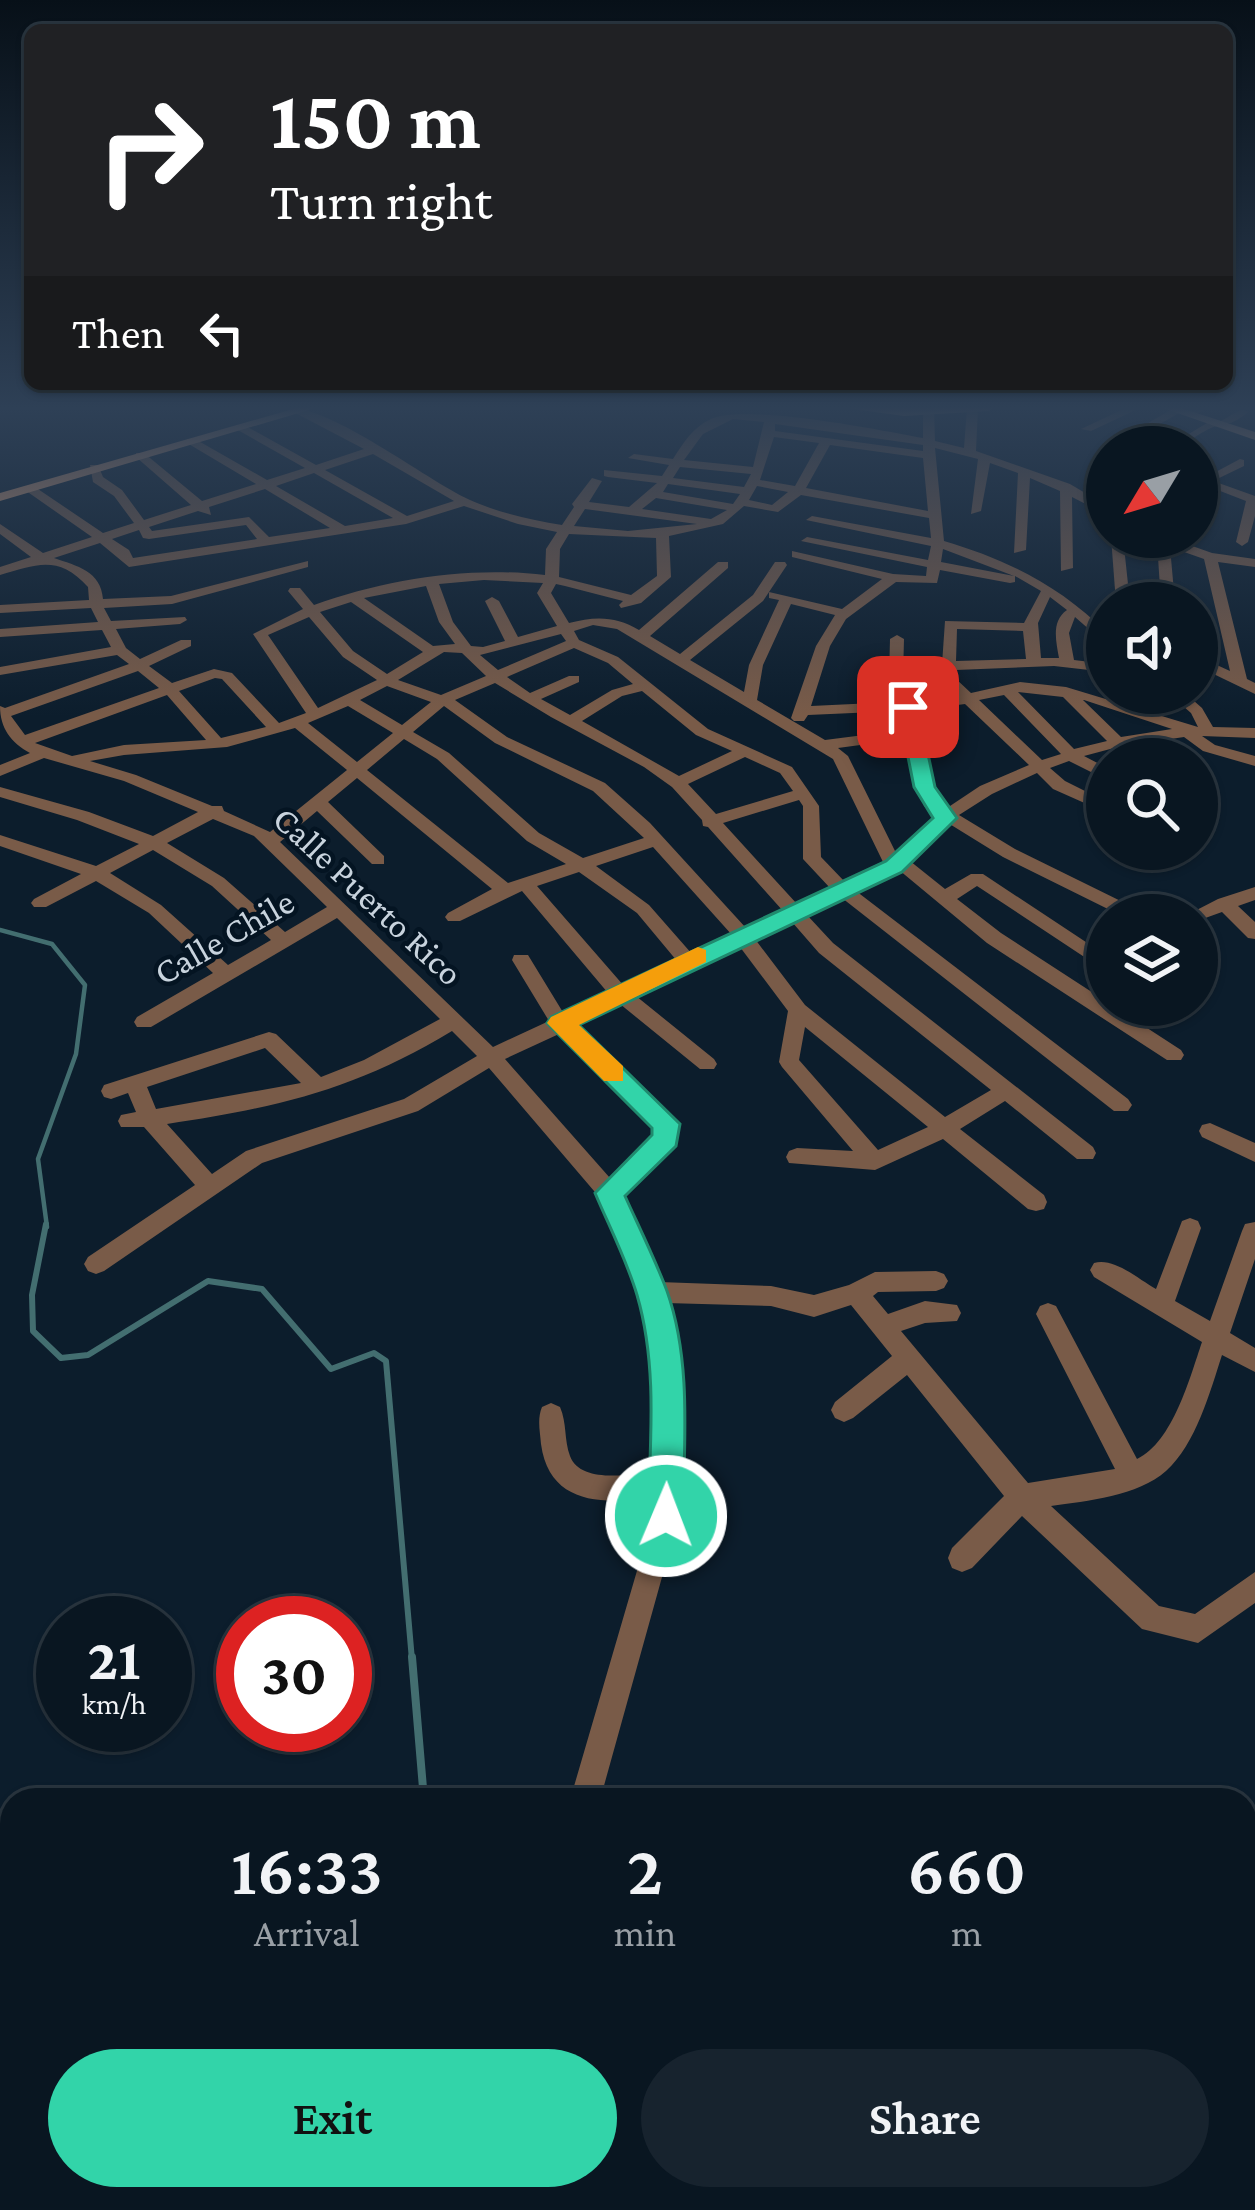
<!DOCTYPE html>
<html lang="en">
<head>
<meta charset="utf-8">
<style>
  :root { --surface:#091621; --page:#17232e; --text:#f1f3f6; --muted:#999fa5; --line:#29353f; --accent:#32d4a9 }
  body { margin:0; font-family:"Crimson Pro",serif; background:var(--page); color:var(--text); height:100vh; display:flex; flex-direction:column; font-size:45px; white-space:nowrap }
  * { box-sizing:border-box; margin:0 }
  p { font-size:39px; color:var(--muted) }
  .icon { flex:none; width:66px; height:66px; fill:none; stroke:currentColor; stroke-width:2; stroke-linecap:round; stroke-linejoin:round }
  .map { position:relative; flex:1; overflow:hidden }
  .side { position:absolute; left:0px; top:1788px; width:1257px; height:423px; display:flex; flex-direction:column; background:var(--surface); border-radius:36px 36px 0 0; box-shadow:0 3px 9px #0004,0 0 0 3px var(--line) }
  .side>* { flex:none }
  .banner { position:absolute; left:24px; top:24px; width:1209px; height:366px; border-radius:18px; box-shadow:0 3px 9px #0004,0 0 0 3px var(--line); background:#202124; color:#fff; overflow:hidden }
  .needle { width:78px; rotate:232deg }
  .buttons { position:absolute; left:1086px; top:426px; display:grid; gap:24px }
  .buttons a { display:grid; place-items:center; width:132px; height:132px; border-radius:50%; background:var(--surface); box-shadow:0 3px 9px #0004,0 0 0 3px var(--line); font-size:60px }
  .speed { position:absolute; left:36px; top:1596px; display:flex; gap:24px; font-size:60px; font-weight:700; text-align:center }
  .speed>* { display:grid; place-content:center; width:156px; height:156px; border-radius:50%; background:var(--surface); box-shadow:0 3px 9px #0004,0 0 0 3px var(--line); line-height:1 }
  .speed small { font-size:30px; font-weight:400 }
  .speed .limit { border:18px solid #d22; background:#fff; color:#111 }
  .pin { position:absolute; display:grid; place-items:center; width:102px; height:102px; color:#fff; margin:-51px; border-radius:24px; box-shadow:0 6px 18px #0006 }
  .me { position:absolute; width:132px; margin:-66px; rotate:1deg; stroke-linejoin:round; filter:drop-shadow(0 0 9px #0008) }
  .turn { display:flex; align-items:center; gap:42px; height:252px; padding:0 48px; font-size:54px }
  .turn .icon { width:156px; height:156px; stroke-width:2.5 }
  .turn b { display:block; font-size:84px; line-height:102px }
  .then { display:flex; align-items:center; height:114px; padding:0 48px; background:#0003; gap:24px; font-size:45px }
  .eta { display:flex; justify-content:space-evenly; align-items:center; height:204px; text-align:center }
  .eta b { font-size:72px; font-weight:600; line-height:84px }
  .button { display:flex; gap:24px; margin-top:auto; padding:24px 48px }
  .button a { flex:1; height:138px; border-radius:72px; background:var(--accent); color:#111; font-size:48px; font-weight:600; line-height:138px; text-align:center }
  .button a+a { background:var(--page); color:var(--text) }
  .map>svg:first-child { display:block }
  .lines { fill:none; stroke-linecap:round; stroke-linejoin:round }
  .stream-far2 { stroke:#436e70; stroke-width:4.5 }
  .stream-far1 { stroke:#436e70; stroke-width:6 }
  .stream { stroke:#436e70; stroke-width:8 }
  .minor { fill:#795b48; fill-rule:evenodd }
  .major { fill:#d89b72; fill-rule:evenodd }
  .route { fill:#32d4a9; stroke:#208a6e; stroke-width:3 }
  .slow { fill:#f59e0b }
  .labels { text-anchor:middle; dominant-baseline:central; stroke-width:9; stroke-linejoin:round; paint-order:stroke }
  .street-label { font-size:36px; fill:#c8d3dd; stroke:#041422 }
</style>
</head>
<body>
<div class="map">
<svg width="1255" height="2210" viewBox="0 0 1255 2210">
  <rect width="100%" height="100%" fill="#0c1d2c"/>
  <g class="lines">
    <!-- stream-far2 -->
    <path class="stream-far2" d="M 0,930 L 52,944 L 85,985 L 76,1054 L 38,1159 L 47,1227"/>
    <!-- stream-far1 -->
    <path class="stream-far1" d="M 46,1224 L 32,1295 L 33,1331 L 61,1358 L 88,1355 L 208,1281 L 262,1289 L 331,1369 L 374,1353 L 386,1361 L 412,1660"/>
    <!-- stream -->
    <g class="stream">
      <path d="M 412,1657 L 424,1800"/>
      <path d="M 318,2210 L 323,2199"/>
    </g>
    <!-- minor -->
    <g class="minor">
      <path d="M 284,407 C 331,405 423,478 470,500 C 499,513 531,520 562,525 L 574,507 L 572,504 L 592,478 L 602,481 L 589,502 L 629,507 L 657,483 L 608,477 L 604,476 L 604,470 L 662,476 L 669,465 L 628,458 L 634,454 L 673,459 C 683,443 693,427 711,419 C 746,403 880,430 923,438 L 923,407 L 934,407 L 935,441 L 964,448 L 967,408 L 978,407 L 976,451 L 1070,484 L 1107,506 L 1107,515 L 1072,497 L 1073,568 L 1061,571 L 1060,491 L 1030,478 L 1026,550 L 1014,553 L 1018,473 L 990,463 L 981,511 L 971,514 L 978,459 L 935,448 L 944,541 C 1008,560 1060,586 1107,633 L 1107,645 L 1075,617 L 1069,633 L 1074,660 L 1107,664 L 1107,672 L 1054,666 L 956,670 L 955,678 L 971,693 L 1020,682 L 1066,687 L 1198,727 L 1191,713 L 1168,693 L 1185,693 L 1202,708 L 1213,727 L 1255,728 L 1255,738 L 1202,736 L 1215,745 L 1255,756 L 1255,766 L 1203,751 L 1184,737 L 1131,745 L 1152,759 L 1133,759 L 1114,748 L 1084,756 L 1107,768 L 1107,780 L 1069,761 L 1050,768 L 1065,781 L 1107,802 L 1107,813 L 1053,789 L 1037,773 L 992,794 L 959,815 L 1015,849 L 1141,911 L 1144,915 L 1120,915 L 1003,857 L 948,823 L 910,861 L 945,889 L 971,874 L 983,874 L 1107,956 L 1107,972 L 977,886 L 957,899 L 1001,933 L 1181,1050 L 1184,1055 L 1181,1060 L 1167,1060 L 987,943 L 899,870 L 856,891 L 1128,1099 L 1132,1105 L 1128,1111 L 1114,1111 L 842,898 L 807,915 L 833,943 L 1093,1147 L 1096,1153 L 1093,1159 L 1077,1159 L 1005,1101 L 960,1129 L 1044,1195 L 1047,1202 L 1044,1209 L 1036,1211 L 1028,1209 L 943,1139 L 875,1170 L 789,1163 L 786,1157 L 789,1151 L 797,1148 L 853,1151 L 782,1067 L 779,1062 L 788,1011 L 740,947 L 636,996 L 714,1059 L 717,1064 L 714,1069 L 700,1069 L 620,1004 L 575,1026 L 677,1124 L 674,1144 L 621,1195 L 659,1282 L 771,1286 L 814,1295 L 849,1285 L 875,1272 L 936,1271 L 944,1274 L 948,1281 L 944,1288 L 936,1291 L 878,1292 L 873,1296 L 888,1314 L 925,1301 L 957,1305 L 961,1313 L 957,1321 L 925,1323 L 901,1331 L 1028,1483 L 1115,1469 L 1036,1314 L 1040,1306 L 1048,1303 L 1056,1306 L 1137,1459 C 1173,1442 1190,1377 1202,1342 L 1094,1277 L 1090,1270 L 1094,1263 C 1114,1257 1138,1279 1156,1289 L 1182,1221 L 1190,1218 L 1198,1221 L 1201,1228 L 1175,1301 L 1210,1321 L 1242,1231 L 1245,1224 L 1255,1222 L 1255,1259 L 1230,1333 L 1255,1348 L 1255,1372 L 1222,1355 C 1210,1392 1196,1444 1166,1471 C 1138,1496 1087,1501 1051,1506 L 1159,1606 L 1195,1614 L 1255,1572 L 1255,1603 L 1198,1643 L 1142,1629 L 1022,1516 L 972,1568 L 962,1572 L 952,1568 L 948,1558 L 952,1548 L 1004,1496 L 907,1375 L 853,1418 L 844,1422 L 835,1418 L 831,1410 L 835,1402 L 892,1356 L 851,1305 L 814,1317 L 771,1306 L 666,1303 L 681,1388 L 679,1516 L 600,1800 L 570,1800 L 653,1516 L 653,1497 C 604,1505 549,1505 541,1444 C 540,1431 537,1419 542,1407 L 551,1403 L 560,1407 C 567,1423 564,1440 570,1456 C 580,1484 631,1475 654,1471 L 655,1388 L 640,1292 L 600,1198 L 489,1068 L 418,1111 L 262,1163 L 104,1271 L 96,1274 L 88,1271 L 84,1264 L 88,1257 L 195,1185 L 144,1127 L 121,1127 L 118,1121 L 121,1115 L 136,1112 L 128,1093 L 111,1099 L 104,1097 L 101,1091 L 104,1085 L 269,1032 L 276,1034 L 321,1077 L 364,1060 L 440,1019 L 337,918 L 151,1027 L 137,1027 L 134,1022 L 137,1017 L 213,973 L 149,913 L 96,881 L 46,907 L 34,907 L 31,903 L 34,899 L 81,874 L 0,846 L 0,835 L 96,866 L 139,844 L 77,820 L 0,797 L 0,787 L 89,812 L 153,836 L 198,812 L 124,781 L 44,758 L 0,776 L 0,765 L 30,753 C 11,743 0,728 0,706 L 5,708 L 129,664 L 117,655 L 0,675 L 0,667 L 111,647 L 102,630 L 0,637 L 0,629 L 98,622 L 91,608 L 0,613 L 0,605 L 89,600 L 88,587 C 58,554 36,565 0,575 L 0,567 L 31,557 L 0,534 L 0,524 L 43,553 L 92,537 L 22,488 L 32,485 L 103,533 L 134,523 L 114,496 L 93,482 L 90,465 L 98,465 L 103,477 L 122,490 L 144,520 L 191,505 L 136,457 L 136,453 L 144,453 L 202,501 L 256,484 L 187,443 L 187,439 L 195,439 L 267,480 L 305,468 L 236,429 L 236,425 L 244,425 L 316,465 L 364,449 ZM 733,419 L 764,422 L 753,467 L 684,460 L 703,434 ZM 775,424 L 923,445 L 923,451 L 775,431 ZM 774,437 L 819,443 L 795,486 L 760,480 ZM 830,445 L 923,458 L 928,511 L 806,488 ZM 373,454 L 454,501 L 407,516 L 325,470 ZM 680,467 L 751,474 L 744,487 L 673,478 ZM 314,473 L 393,518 L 345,526 L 276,486 ZM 668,484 L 740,494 L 733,504 L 663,492 ZM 757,486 L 788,492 L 772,505 L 749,500 ZM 265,489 L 330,528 L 269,537 L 249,517 L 152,531 L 149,527 L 198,511 L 211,515 L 209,507 ZM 801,495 L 929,518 L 931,538 L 812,516 L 806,520 L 931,546 L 928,560 L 807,537 L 801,541 L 927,567 L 926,576 L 893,574 L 792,551 L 792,557 L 882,579 L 842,609 L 769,592 L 769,598 L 779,600 L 749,665 L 744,692 L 690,660 L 763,601 L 787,565 L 785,562 L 775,562 L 753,595 L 680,654 L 650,636 L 728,568 L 728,562 L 718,562 L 639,630 C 616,616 595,616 569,623 L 551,593 L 556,584 L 565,586 L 623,601 L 619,605 L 621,608 L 641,603 L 671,577 L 669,536 L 723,524 L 744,506 L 778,512 ZM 656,498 L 727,510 L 711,519 L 642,509 ZM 464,506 L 518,524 L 557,532 L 546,549 L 545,575 C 468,566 386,579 314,605 L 300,588 L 290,588 L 288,591 L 303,609 L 253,634 L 306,713 L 279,723 L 232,673 L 214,669 L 172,683 L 149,666 L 191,646 L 191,640 L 181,640 L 140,659 L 126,648 L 116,629 L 180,624 L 187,620 L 185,617 L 111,621 L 104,608 L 172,604 L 308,567 L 308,561 L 171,596 L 103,599 C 101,571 77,566 54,558 L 100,543 L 129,567 L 406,524 ZM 585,509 L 697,524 L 628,531 L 574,526 ZM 246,525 L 257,539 L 133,558 L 129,550 L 112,539 L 139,530 L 143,538 L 149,539 ZM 569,534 L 656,538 L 657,576 L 631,595 L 559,577 L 560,549 ZM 943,549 L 1014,576 L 941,562 ZM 940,570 L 1010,583 L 1015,582 L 1015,576 L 1041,591 L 1024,623 L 945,621 L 941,679 L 957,696 L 911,702 L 903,677 L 904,639 L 897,635 L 890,639 L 889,677 L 895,702 L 811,706 L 830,646 L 846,619 L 896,582 L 937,583 ZM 484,580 L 543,583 L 537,593 L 557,626 L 518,637 L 499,601 L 492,597 L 485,601 L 505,641 L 483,647 L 471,646 L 453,622 L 439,584 ZM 426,586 L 439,622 L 455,644 L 433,646 L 364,598 ZM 1050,597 L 1067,610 C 1051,621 1056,641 1059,658 L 1041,658 L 1038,623 ZM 351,602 L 423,652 L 387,674 L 353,651 L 320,612 ZM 791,604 L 835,615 L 816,646 L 791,718 L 794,721 L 804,721 L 808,715 L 898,711 L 903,730 L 825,740 L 757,700 L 763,665 ZM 309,617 L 343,657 L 377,680 L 318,708 L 268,635 ZM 593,625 L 617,629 L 833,759 L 884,864 L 845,882 L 821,857 L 819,806 L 792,767 L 708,729 L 618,657 L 579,640 L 574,631 ZM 957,629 L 1023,631 L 1026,659 L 956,661 ZM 561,634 L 566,641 L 498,670 L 480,655 ZM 574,648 L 608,663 L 633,684 L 612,690 L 570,715 L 541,699 L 579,682 L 579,676 L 569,676 L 530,693 L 507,677 ZM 444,652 L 462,653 L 486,676 L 441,695 L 398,680 ZM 138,671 L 159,688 L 25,735 L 11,716 ZM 215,678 L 222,679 L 266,727 L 221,738 L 179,691 ZM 495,683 L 551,717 L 644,767 L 672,787 L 702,820 L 703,826 L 708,827 L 783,911 L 746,928 L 650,823 L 605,783 L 507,737 L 455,700 ZM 387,686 L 431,702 L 402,725 L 360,700 ZM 642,691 L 696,735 L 732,751 L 679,776 L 582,721 L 622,696 ZM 1018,692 L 1063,697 L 1107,741 L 1074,749 ZM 167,695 L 206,740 L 124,745 L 72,756 L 35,743 ZM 1004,695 L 1061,754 L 1042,760 L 979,700 ZM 1083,700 L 1084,700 L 1172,729 L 1121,737 ZM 965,704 L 1029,765 L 980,786 L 947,808 L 940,803 L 913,711 ZM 348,706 L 393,733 L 357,762 L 308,723 ZM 444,706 L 495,743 L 593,791 L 644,838 L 583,858 L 539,833 L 449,753 L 413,732 ZM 295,728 L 347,770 L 270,832 L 224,811 L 222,806 L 212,806 L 136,775 L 90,761 L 124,755 L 227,747 ZM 404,739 L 437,759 L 527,841 L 566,864 L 508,883 L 367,770 ZM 905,739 L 924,806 L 936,816 L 896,853 L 848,756 L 838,748 ZM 745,757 L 780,773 L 793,791 L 716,814 L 688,784 ZM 357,778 L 492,889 L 448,913 L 445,917 L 448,921 L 460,921 L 522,891 L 608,993 L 564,1014 L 528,955 L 514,955 L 512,960 L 549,1021 L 493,1047 L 280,842 L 317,811 L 372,864 L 384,864 L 384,856 L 328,802 ZM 799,800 L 803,806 L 803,859 L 831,889 L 797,904 L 723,823 ZM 213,819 L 254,836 L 327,907 L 285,932 L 224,878 L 167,843 ZM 653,847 L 732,935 L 692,954 L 649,905 L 596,866 ZM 153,850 L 212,886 L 271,940 L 228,965 L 161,905 L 110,873 ZM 579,872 L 637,913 L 677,961 L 624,986 L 537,886 ZM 792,922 L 819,953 L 991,1090 L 945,1117 L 805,1005 L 755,939 ZM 805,1027 L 928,1127 L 878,1150 L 799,1060 ZM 452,1031 L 477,1056 L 404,1099 L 246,1151 L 212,1174 L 167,1124 C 279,1107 354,1090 452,1031 ZM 559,1034 L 655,1127 L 655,1135 L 610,1178 L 505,1059 ZM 265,1048 L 301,1083 L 156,1109 L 147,1087 Z"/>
      <path d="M 1128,407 L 1142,407 L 1091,431 L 1081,429 Z"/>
      <path d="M 1195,407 L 1208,407 L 1196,415 L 1188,415 L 1188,411 Z"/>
      <path d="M 1174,408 L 1184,410 L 1122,446 L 1112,444 Z"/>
      <path d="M 1242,409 L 1248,412 L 1246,414 C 1230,425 1232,422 1217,426 C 1198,431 1189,447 1167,447 L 1212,420 L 1221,421 Z"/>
      <path d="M 1240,459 L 1244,460 L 1244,466 L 1213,481 L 1255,496 L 1255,516 L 1248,542 L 1242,546 L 1236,542 L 1246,501 L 1197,482 Z"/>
      <path d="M 1111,537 L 1123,537 L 1130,603 L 1116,603 Z"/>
      <path d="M 1149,537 L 1167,537 L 1212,553 L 1255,559 L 1255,567 L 1218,562 L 1247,679 L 1255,683 L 1255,694 L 1197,666 L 1197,656 L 1230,671 L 1204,559 L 1170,547 L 1175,603 L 1161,603 L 1157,542 Z"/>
      <path d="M 1197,778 L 1213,784 L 1213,792 L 1197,789 Z"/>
      <path d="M 1255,887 L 1255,900 L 1238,906 L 1255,922 L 1255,939 L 1248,938 L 1222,912 L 1197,921 L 1197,915 L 1187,915 L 1218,899 Z"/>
      <path d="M 1156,1005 L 1181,1005 L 1183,1008 L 1173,1015 L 1159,1010 Z"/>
      <path d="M 1210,1123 L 1255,1143 L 1255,1162 L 1202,1137 L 1199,1131 L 1202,1125 Z"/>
    </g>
    <!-- major -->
    <g class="major">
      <path d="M 300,407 L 319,407 L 0,501 L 0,493 Z"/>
      <path d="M 838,407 L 995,407 L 989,411 L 904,416 Z"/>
      <path d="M 1160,407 L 1178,407 L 1255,432 L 1255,440 Z"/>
    </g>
  </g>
  <!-- sky -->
  <linearGradient id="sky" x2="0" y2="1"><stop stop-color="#071018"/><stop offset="0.57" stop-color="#2e4056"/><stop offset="1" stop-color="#2e4056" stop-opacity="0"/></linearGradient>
  <rect width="1255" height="716" fill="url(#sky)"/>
  <!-- route -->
  <path class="route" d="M 908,701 L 918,707 L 935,787 L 957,818 L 953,822 L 902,872 L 579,1025 L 680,1124 L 676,1146 L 625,1196 C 639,1227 655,1259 667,1291 C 692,1362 684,1442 683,1516 L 678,1528 L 666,1534 L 653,1528 L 648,1516 C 650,1443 658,1367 637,1295 C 627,1261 609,1226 595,1193 L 652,1135 L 652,1128 L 547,1023 L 551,1017 L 886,861 L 933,818 L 914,787 L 898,707 Z"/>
  <!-- slow -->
  <path class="slow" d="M 698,947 L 706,950 L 706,962 L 579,1025 L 623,1066 L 623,1081 L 604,1081 L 547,1023 L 551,1017 Z"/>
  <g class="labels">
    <!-- street labels -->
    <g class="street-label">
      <text transform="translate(368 896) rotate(43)">Calle Puerto Rico</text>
      <text transform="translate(224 937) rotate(-30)">Calle Chile</text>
    </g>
  </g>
</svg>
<div class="buttons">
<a><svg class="needle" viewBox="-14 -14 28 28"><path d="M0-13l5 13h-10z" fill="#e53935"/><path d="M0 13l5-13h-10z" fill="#999fa5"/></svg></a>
<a><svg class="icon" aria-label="sound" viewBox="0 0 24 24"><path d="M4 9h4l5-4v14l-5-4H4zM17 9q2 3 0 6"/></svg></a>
<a><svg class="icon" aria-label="search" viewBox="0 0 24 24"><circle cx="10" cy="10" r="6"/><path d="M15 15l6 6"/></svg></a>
<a><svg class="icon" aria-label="layers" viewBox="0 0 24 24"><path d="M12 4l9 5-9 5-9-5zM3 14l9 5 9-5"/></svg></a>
</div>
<div class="speed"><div>21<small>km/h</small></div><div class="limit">30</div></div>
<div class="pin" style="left:908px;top:707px;background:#d93025"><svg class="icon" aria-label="arrive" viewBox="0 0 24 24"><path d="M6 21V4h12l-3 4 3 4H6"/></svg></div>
<svg class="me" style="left:666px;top:1516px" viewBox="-20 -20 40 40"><circle r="17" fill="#32d4a9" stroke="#fff" stroke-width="3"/><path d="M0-11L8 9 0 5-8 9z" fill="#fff"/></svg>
<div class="banner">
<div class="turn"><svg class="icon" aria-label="right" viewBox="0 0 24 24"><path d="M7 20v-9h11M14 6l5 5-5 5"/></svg><div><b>150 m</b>Turn right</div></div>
<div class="then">Then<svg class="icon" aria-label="left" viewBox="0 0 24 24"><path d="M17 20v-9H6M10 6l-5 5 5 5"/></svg></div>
</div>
<section class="side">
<div class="eta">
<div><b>16:33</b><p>Arrival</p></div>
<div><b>2</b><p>min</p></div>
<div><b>660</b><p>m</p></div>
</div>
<div class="button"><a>Exit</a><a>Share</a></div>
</section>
</div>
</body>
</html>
